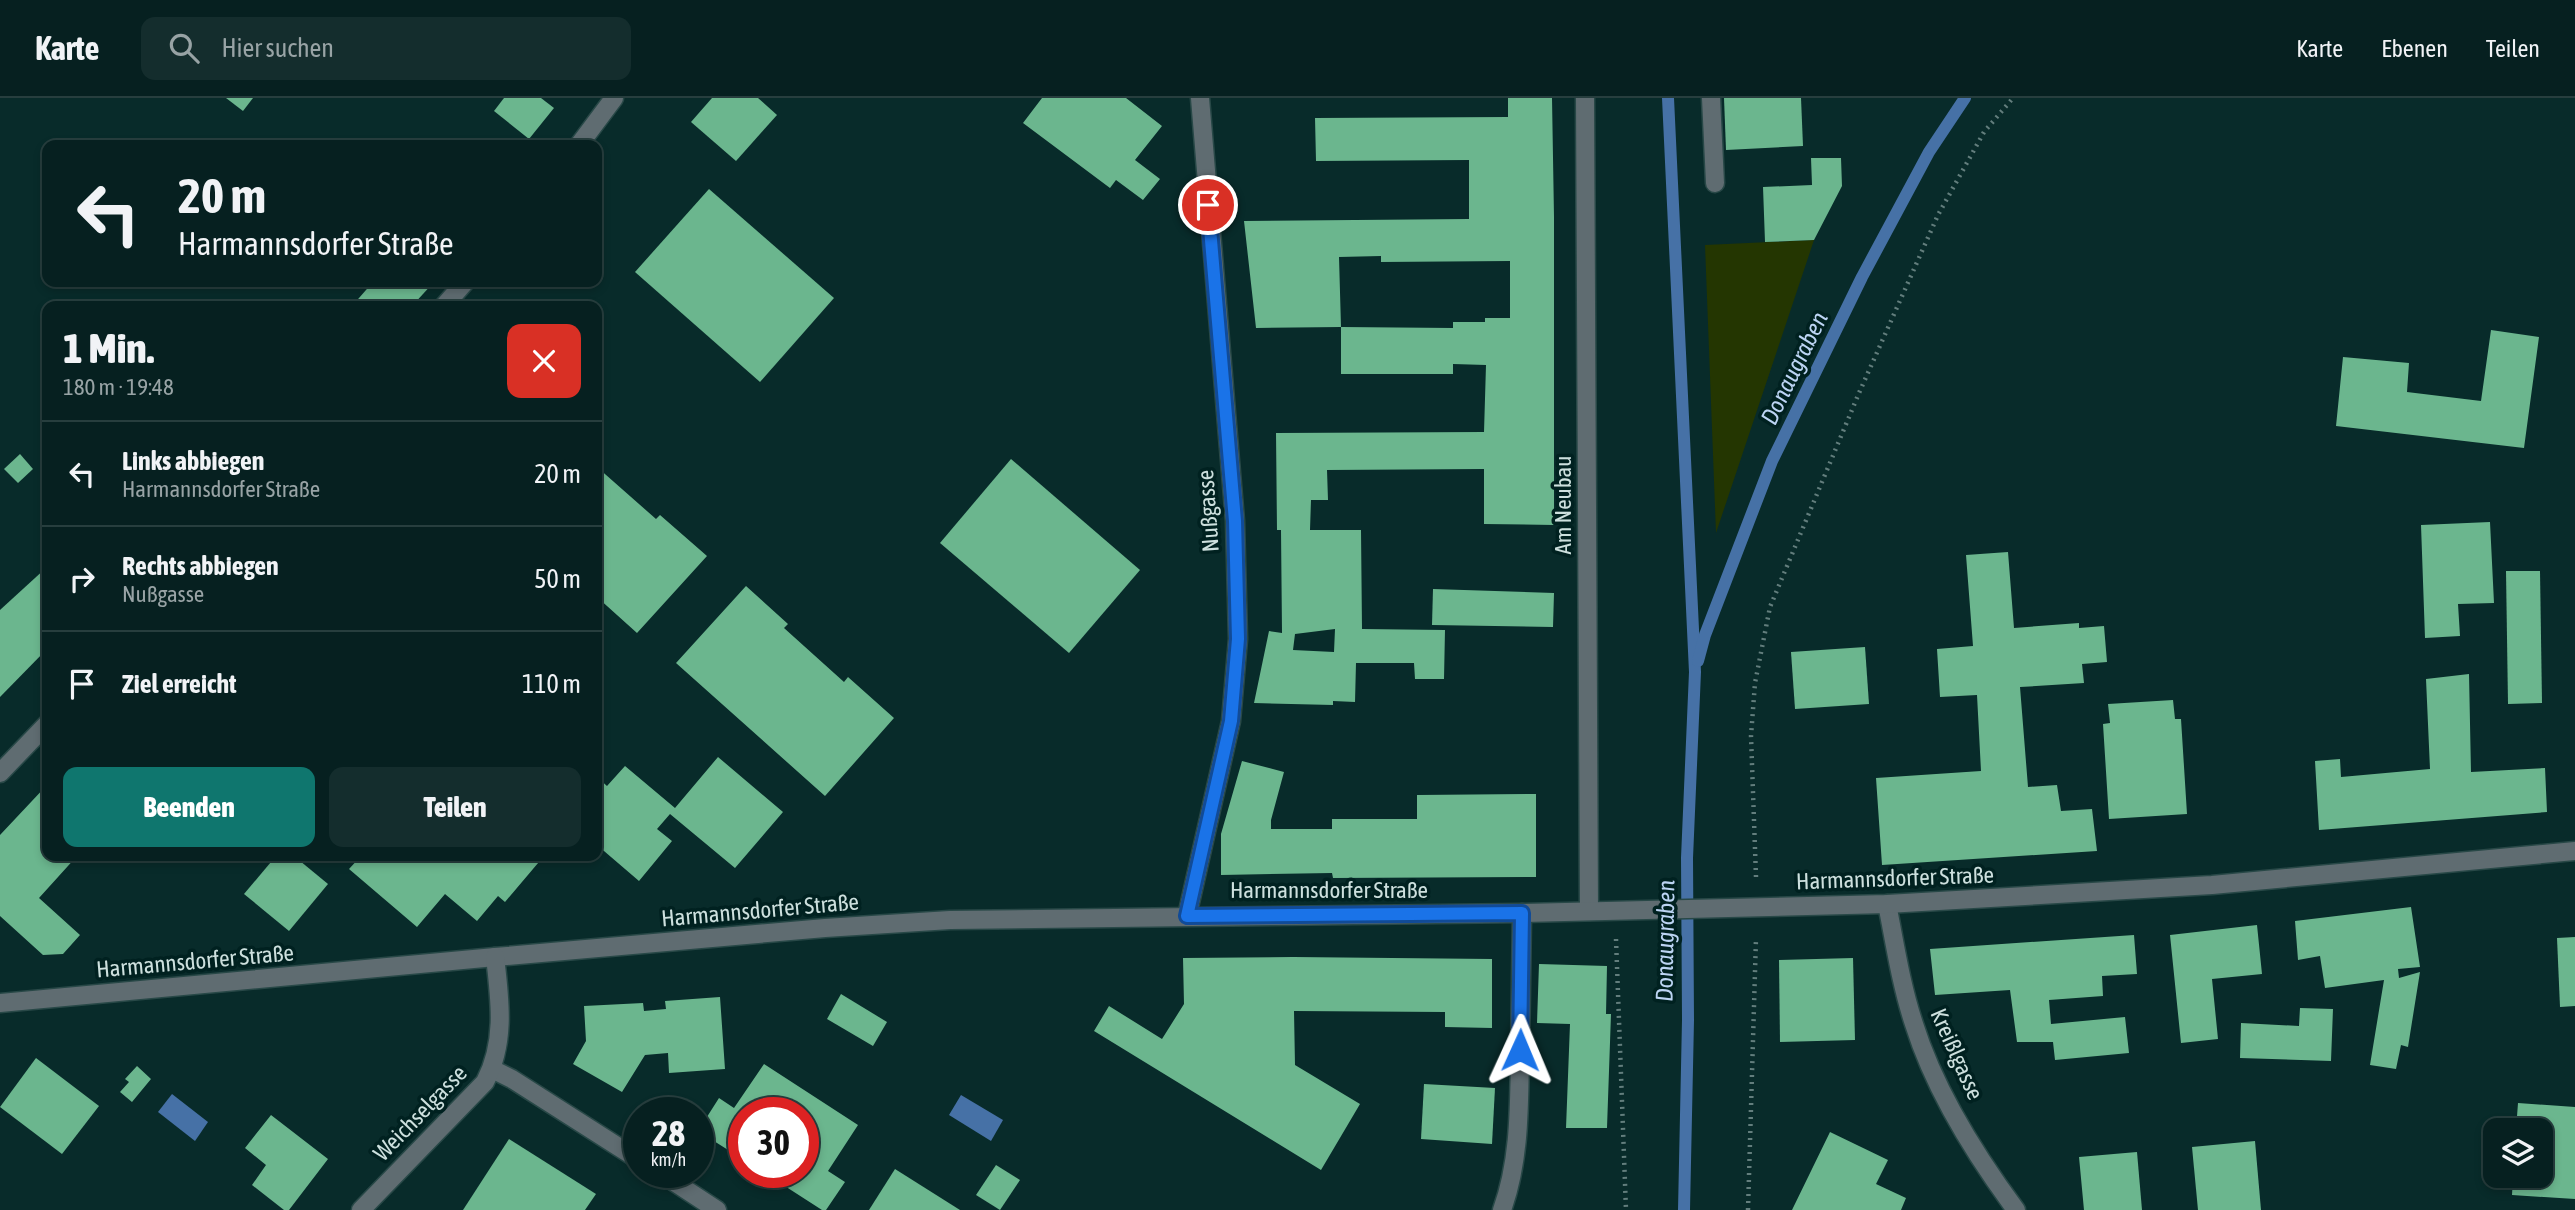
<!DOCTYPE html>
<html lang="de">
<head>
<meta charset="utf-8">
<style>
  :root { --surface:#062020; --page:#142d2d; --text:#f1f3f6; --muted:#98a3a5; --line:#273e3e; --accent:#0f766e }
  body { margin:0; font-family:"Asap Condensed",sans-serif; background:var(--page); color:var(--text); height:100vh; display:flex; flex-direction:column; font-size:26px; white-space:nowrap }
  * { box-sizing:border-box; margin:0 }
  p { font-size:23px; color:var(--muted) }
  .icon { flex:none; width:38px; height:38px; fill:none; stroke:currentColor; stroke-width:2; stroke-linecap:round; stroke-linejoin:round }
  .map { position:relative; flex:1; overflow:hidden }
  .drawer { position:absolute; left:42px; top:203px; width:560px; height:560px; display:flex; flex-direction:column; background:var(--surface); border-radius:14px; box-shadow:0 4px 10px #0003,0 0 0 2px var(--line) }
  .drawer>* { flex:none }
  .banner { position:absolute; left:42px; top:42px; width:560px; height:147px; border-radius:14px; box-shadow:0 4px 10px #0003,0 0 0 2px var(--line); background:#062020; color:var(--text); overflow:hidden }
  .buttons { position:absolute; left:2483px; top:1020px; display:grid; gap:14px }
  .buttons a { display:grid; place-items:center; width:70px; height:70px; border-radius:14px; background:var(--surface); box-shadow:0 4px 10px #0003,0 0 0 2px var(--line); font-size:35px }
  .speed { position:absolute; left:623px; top:999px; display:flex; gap:14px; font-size:35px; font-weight:700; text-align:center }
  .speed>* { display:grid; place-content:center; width:91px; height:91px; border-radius:50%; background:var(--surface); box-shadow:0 4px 10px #0003,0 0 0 2px var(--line); line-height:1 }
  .speed small { font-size:18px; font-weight:400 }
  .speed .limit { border:10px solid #d22; background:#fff; color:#111 }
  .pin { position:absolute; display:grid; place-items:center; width:60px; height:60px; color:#fff; margin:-30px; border:4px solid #fff; border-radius:50%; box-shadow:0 2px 7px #0007 }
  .me { position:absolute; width:77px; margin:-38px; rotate:1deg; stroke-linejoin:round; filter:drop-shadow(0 0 5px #0008) }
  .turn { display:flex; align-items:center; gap:24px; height:147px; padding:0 21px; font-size:32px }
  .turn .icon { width:91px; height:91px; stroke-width:2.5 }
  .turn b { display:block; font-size:49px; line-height:60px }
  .round { display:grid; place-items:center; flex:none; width:74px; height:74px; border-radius:14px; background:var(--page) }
  .headline { display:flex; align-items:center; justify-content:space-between; height:119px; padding:0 21px }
  h1 { font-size:42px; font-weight:800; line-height:52px }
  .button { display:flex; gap:14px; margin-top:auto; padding:14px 21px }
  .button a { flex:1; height:80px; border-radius:14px; background:var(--accent); color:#fff; font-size:28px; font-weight:800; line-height:80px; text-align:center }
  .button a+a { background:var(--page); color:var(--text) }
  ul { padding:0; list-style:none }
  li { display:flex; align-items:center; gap:21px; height:105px; padding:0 21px; border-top:2px solid var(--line) }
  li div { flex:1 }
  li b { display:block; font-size:26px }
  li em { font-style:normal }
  header { display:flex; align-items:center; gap:42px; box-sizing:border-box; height:98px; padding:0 35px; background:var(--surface); border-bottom:2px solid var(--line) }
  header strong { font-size:33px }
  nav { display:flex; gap:38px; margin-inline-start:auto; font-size:24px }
  .search { width:490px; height:63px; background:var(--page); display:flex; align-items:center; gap:18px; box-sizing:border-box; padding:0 24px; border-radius:14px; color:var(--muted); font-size:26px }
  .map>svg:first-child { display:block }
  .green { fill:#243601 }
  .water { fill:#4671a6 }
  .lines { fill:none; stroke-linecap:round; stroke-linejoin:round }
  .stream { stroke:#4671a6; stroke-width:12 }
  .building { fill:#6bb68e; fill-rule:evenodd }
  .minor-casing { stroke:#284847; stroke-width:21 }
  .path { stroke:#637e7d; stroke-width:4.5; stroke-dasharray:2 5; stroke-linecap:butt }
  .minor { stroke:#5f6c71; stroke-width:18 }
  .route-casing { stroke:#114b97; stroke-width:18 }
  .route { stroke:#1a73e8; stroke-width:12 }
  .labels { text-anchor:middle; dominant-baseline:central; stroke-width:7; stroke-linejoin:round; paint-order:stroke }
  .street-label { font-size:23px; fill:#cde0de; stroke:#002120 }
  .water-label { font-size:24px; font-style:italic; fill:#bcd4f3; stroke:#002120 }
</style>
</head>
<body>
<header>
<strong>Karte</strong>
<div class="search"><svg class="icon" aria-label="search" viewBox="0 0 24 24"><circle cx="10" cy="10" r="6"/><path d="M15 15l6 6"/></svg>Hier suchen</div>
<nav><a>Karte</a><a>Ebenen</a><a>Teilen</a></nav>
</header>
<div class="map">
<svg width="2575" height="1112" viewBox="0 0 2575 1112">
  <rect width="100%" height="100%" fill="#082b2a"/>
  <!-- green -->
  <path class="green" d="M 1814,142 L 1716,435 L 1705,147 Z"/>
  <!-- water -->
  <g class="water">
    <path d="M 172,996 L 208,1024 L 195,1043 L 158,1014 Z"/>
    <path d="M 961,997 L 1003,1022 L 991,1043 L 949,1017 Z"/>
  </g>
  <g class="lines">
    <!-- stream -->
    <g class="stream">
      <path d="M 1668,0 L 1695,574 L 1687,760 L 1688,922 L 1684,1112"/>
      <path d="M 1698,563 L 1705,537 L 1772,363 L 1862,179 L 1929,54 L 1965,0"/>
    </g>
  </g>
  <!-- building -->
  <g class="building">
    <path d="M 226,0 L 253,0 L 243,13 Z"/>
    <path d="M 504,0 L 541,0 L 554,10 L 529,41 L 494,13 Z"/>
    <path d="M 712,0 L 758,0 L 777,17 L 736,63 L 691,24 Z"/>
    <path d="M 1042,0 L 1126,0 L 1162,28 L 1135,62 L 1160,81 L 1143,102 L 1116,82 L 1110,90 L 1023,25 Z"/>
    <path d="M 1508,0 L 1552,0 L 1554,119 L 1554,427 L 1484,426 L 1484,371 L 1327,372 L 1328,402 L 1311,402 L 1310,432 L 1361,432 L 1362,531 L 1445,532 L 1444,581 L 1415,581 L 1414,565 L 1356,565 L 1355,604 L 1333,603 L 1333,607 L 1254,605 L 1269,533 L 1282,535 L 1281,432 L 1277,432 L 1276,335 L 1484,334 L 1486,267 L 1453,266 L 1453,276 L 1341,276 L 1341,229 L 1256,230 L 1244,123 L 1469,121 L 1469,62 L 1316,63 L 1315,20 L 1508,19 ZM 1381,158 L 1381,164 L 1510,163 L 1510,220 L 1485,220 L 1485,224 L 1453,224 L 1453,230 L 1341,229 L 1339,159 ZM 1335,531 L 1334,554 L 1293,552 L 1295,536 Z"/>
    <path d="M 1724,0 L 1801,0 L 1803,48 L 1726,52 Z"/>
    <path d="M 1811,60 L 1841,60 L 1842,88 L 1814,142 L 1765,144 L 1763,89 L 1812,87 Z"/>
    <path d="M 709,91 L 834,200 L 760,284 L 635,174 Z"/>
    <path d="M 373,184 L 434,184 L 412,208 L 352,208 Z"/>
    <path d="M 2491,232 L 2539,239 L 2524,350 L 2336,328 L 2343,259 L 2409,265 L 2407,294 L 2481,303 Z"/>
    <path d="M 20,356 L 33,371 L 18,385 L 4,371 Z"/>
    <path d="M 1011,361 L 1140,472 L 1069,555 L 940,445 Z"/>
    <path d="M 597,369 L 656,421 L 660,417 L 707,458 L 637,535 L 597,499 Z"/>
    <path d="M 2490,424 L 2494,505 L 2458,506 L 2460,538 L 2425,540 L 2421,427 Z"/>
    <path d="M 2008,454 L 2014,530 L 2079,525 L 2079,530 L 2104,528 L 2107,564 L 2082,566 L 2084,585 L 2020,589 L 2028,689 L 2057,687 L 2061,713 L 2092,711 L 2097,753 L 1882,767 L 1876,680 L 1981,673 L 1977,597 L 1940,599 L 1937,551 L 1973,548 L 1966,457 Z"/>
    <path d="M 47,469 L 47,551 L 0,599 L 0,512 Z"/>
    <path d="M 2506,473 L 2540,473 L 2542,605 L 2508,606 Z"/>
    <path d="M 746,488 L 788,526 L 784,530 L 844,584 L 848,579 L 894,620 L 825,698 L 676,565 Z"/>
    <path d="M 1433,491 L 1554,495 L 1553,529 L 1432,527 Z"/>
    <path d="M 1865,549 L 1869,606 L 1795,611 L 1791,554 Z"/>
    <path d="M 2469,576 L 2471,674 L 2545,670 L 2547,714 L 2319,732 L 2315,663 L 2340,661 L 2341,679 L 2430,671 L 2426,581 Z"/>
    <path d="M 2173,602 L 2175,621 L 2181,621 L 2187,716 L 2109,721 L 2103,626 L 2110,625 L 2108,606 Z"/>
    <path d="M 718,659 L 783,714 L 735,770 L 670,716 L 657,731 L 672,743 L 639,783 L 597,747 L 597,679 L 607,688 L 625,668 L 675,710 Z"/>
    <path d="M 1242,663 L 1284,674 L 1271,722 L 1271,731 L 1332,731 L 1332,721 L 1417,721 L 1417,697 L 1536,696 L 1536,779 L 1333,780 L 1332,775 L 1221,777 L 1221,736 Z"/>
    <path d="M 47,687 L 47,758 L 77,758 L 39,800 L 80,837 L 63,856 L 43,857 L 0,818 L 0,737 Z"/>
    <path d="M 276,758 L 294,758 L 328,786 L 289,833 L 244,796 Z"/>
    <path d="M 361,758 L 448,758 L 452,761 L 454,758 L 544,758 L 505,804 L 498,798 L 477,823 L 445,796 L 417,829 L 349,771 Z"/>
    <path d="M 2411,809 L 2420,869 L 2398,871 L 2399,880 L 2420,874 L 2408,949 L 2401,947 L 2396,971 L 2370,967 L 2384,882 L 2325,890 L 2320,858 L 2298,862 L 2295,823 Z"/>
    <path d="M 2257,827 L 2262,876 L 2212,881 L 2218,941 L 2181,945 L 2170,837 Z"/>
    <path d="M 2134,837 L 2137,876 L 2102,878 L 2103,898 L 2049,902 L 2051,926 L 2125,919 L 2129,955 L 2055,962 L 2053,944 L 2017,944 L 2010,892 L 1935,897 L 1930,851 Z"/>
    <path d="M 2575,839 L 2575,908 L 2560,909 L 2557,840 Z"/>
    <path d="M 1293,859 L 1492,861 L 1492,930 L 1445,929 L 1445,914 L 1294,913 L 1295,967 L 1360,1006 L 1321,1072 L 1094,933 L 1109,908 L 1162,941 L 1184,906 L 1183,860 Z"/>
    <path d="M 1853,860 L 1855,942 L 1780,944 L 1779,862 Z"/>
    <path d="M 1539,866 L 1607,868 L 1606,916 L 1611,916 L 1607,1030 L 1566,1030 L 1570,926 L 1537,925 Z"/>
    <path d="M 841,896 L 887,924 L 873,948 L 827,921 Z"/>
    <path d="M 720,899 L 725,971 L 669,975 L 668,955 L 645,957 L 622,994 L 573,966 L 586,943 L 584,908 L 643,905 L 644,913 L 666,911 L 665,903 Z"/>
    <path d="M 2300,910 L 2333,911 L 2331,963 L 2240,960 L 2241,925 L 2299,928 Z"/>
    <path d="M 36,960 L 99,1008 L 62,1056 L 0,1009 Z"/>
    <path d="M 764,966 L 858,1027 L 828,1073 L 845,1084 L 826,1112 L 822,1112 L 763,1074 L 803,1074 L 803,1015 L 744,1015 L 744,1062 L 698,1033 L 719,1000 L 734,1010 Z"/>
    <path d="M 137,968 L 151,981 L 132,1004 L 120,994 L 129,984 L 125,981 Z"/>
    <path d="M 1424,986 L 1495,990 L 1492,1046 L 1421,1041 Z"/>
    <path d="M 2518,1005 L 2575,1009 L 2575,1101 L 2512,1097 L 2513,1078 L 2541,1078 L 2541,1032 L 2516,1032 Z"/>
    <path d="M 271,1017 L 328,1061 L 289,1112 L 284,1112 L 252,1087 L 266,1067 L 245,1050 Z"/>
    <path d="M 1830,1034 L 1888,1062 L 1876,1086 L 1906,1100 L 1901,1112 L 1792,1112 Z"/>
    <path d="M 509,1041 L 596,1096 L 585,1112 L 463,1112 Z"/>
    <path d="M 2255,1043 L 2261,1112 L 2198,1112 L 2192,1049 Z"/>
    <path d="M 2137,1054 L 2142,1112 L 2084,1112 L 2079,1059 Z"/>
    <path d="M 996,1067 L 1020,1082 L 1000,1112 L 976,1097 Z"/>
    <path d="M 895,1071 L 960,1112 L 869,1112 Z"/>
  </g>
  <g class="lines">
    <!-- minor casing -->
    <g class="minor-casing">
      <g id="minor">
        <path d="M 1585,0 L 1589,813"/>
        <path d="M 1711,0 L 1715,85"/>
        <path d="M 579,47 L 614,0"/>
        <path d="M 444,208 L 465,184"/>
        <path d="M 0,675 L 47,626"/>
        <path d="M 1887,806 C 1895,846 1901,887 1914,926 C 1934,990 1976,1058 2016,1112"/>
        <path d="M 1187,818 L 1231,623 L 1238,541 L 1235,423 L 1200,0"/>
        <path d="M 0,905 L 495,859 L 825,830 L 950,822 L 1522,815 L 1887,806 L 2212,787 L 2575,753"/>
        <path d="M 492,971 L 512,981 L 639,1062"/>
        <path d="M 659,1074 L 717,1112"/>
        <path d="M 361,1112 L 485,984 C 506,944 500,902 495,859"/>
        <path d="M 1502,1112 C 1520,1062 1519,1009 1520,956 C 1521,909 1521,862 1522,815"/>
      </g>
    </g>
    <!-- path -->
    <g class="path">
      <path d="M 1756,779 L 1751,638 L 1755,585 L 1770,509 L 1859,295 L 1938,117 L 1984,34 L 2013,0"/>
      <path d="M 1616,841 L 1626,1112"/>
      <path d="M 1748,1112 L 1756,840"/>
    </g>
    <!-- minor -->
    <use href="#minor" class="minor"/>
  </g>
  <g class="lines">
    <!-- route casing -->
    <g class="route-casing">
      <path id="route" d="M 1208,107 L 1235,423 L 1238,541 L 1231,623 L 1187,818 L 1522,815 L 1520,952"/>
    </g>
    <!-- route -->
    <use href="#route" class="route"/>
  </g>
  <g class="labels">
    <!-- street labels -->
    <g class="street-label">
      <text transform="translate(1563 407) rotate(-90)">Am Neubau</text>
      <text transform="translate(1208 413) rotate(-94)">Nußgasse</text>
      <text transform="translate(1895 780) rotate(-2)">Harmannsdorfer Straße</text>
      <text x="1329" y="792">Harmannsdorfer Straße</text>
      <text transform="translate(760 812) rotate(-5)">Harmannsdorfer Straße</text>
      <text transform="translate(195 863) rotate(-5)">Harmannsdorfer Straße</text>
      <text transform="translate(1957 956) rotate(66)">Kreißlgasse</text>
      <text transform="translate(420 1015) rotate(-46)">Weichselgasse</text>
    </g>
    <!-- water labels -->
    <g class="water-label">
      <text transform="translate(1794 270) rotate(-64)">Donaugraben</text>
      <text transform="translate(1665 843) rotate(-89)">Donaugraben</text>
    </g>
  </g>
</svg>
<div class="buttons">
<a><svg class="icon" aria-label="layers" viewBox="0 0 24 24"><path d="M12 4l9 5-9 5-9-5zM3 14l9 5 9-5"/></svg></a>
</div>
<div class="speed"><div>28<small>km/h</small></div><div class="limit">30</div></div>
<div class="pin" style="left:1208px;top:107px;background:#d93025"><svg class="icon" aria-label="arrive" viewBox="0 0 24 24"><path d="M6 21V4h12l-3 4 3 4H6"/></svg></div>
<svg class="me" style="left:1520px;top:952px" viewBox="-20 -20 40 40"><path d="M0-17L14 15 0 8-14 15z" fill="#1a73e8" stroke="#fff" stroke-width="4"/></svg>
<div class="banner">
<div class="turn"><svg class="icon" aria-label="left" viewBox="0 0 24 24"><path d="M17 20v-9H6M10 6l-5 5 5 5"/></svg><div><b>20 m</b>Harmannsdorfer Straße</div></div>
</div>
<section class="drawer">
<div class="headline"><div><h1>1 Min.</h1><p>180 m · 19:48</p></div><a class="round" style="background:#d93025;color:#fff"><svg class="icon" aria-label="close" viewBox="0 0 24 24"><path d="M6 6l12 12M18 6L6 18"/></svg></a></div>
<ul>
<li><svg class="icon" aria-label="left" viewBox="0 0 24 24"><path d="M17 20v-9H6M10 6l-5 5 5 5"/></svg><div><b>Links abbiegen</b><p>Harmannsdorfer Straße</p></div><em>20 m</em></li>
<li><svg class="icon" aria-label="right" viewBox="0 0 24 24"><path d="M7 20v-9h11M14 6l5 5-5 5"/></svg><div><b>Rechts abbiegen</b><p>Nußgasse</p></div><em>50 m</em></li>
<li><svg class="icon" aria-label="arrive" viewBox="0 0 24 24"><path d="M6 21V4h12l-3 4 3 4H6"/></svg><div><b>Ziel erreicht</b></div><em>110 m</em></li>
</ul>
<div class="button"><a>Beenden</a><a>Teilen</a></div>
</section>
</div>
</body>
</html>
